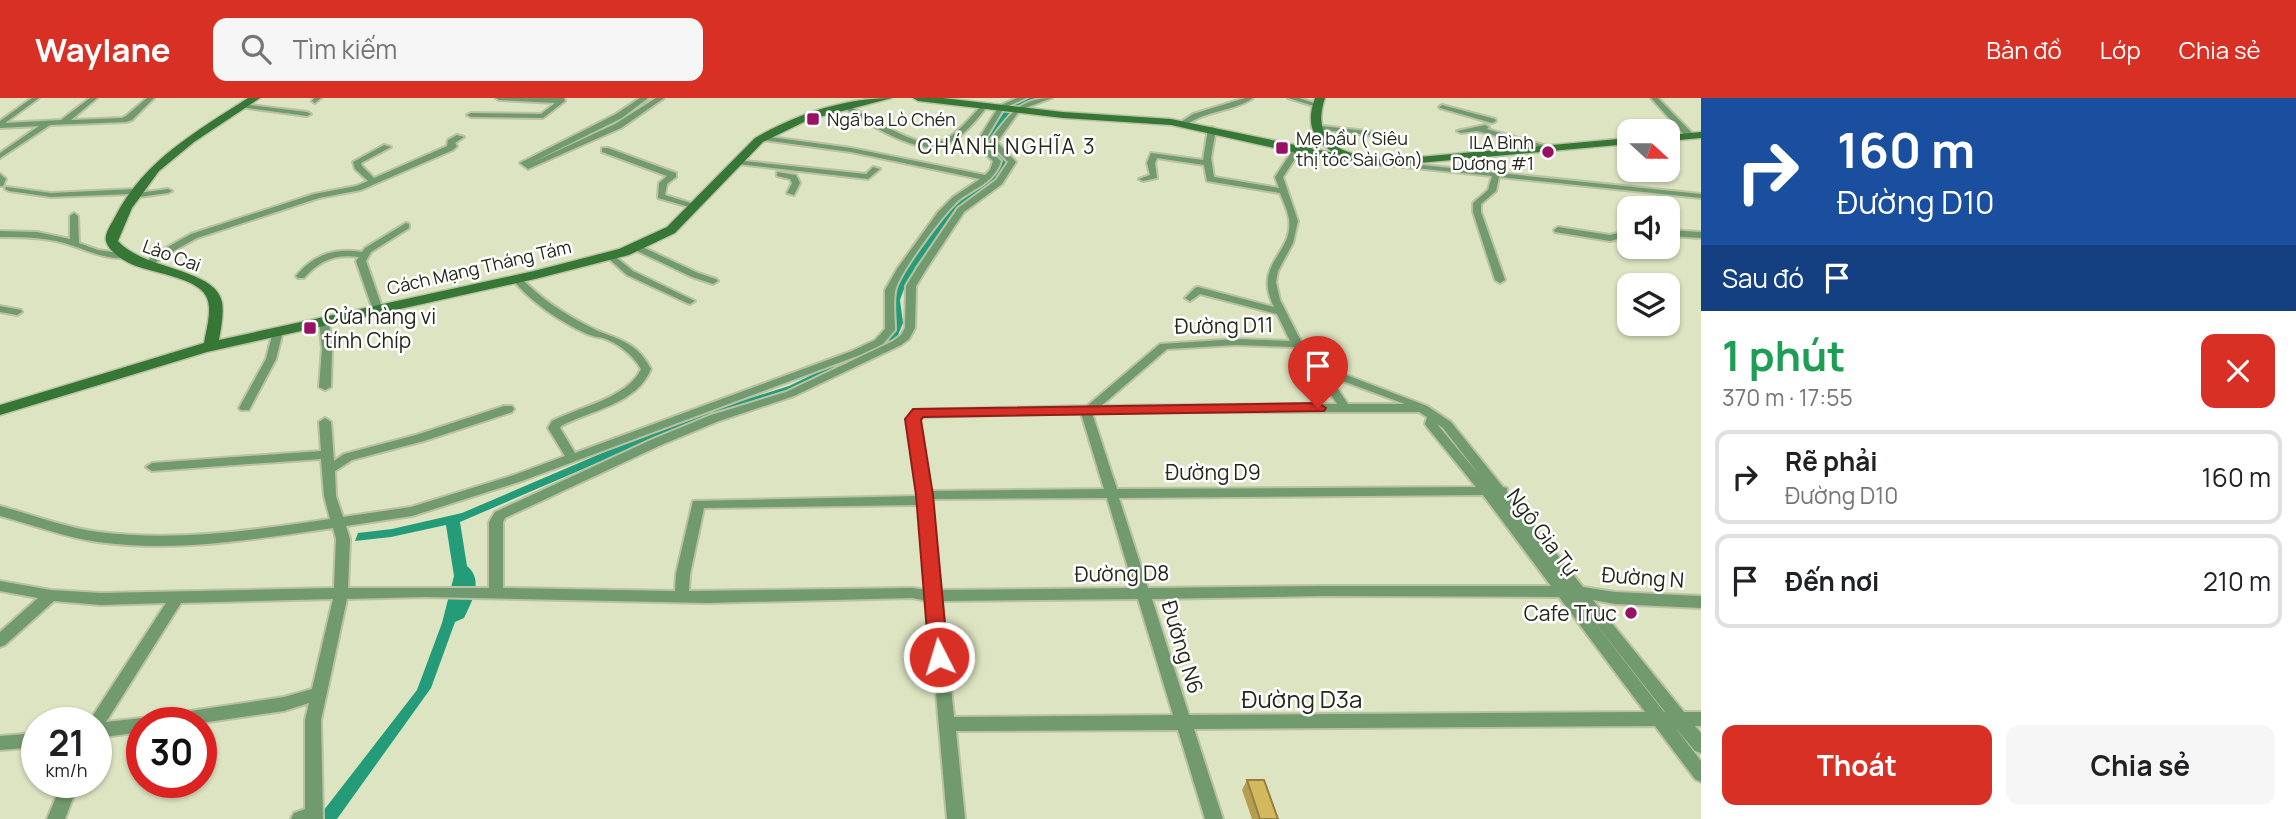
<!DOCTYPE html>
<html lang="vi">
<head>
<meta charset="utf-8">
<style>
  :root { --surface:#fff; --page:#f6f6f6; --text:#202124; --muted:#757577; --line:#e0e0e0; --accent:#d93025 }
  body { margin:0; font-family:Manrope,sans-serif; background:var(--page); color:var(--text); height:100vh; display:flex; flex-direction:column; font-size:26px; white-space:nowrap }
  * { box-sizing:border-box; margin:0 }
  p { font-size:23px; color:var(--muted) }
  .icon { flex:none; width:38px; height:38px; fill:none; stroke:currentColor; stroke-width:2; stroke-linecap:round; stroke-linejoin:round }
  .map { position:relative; flex:1; overflow:hidden }
  .side { display:flex; flex-direction:column; background:var(--surface); width:595px }
  .side>* { flex:none }
  .top-card { background:#1a4fa0; color:#fff; overflow:hidden }
  .needle { width:46px; rotate:111deg }
  .tools { position:absolute; left:1617px; top:21px; display:grid; gap:14px }
  .tools a { display:grid; place-items:center; width:63px; height:63px; border-radius:14px; background:var(--surface); box-shadow:0 2px 5px #0004; font-size:35px }
  .speed { position:absolute; left:21px; top:609px; display:flex; gap:14px; font-size:35px; font-weight:700; text-align:center }
  .speed>* { display:grid; place-content:center; width:91px; height:91px; border-radius:50%; background:var(--surface); box-shadow:0 2px 5px #0004; line-height:1 }
  .speed small { font-size:18px; font-weight:400 }
  .speed .limit { border:10px solid #d22; background:#fff; color:#111 }
  .pin { position:absolute; display:grid; place-items:center; width:60px; height:60px; color:#fff; margin:-72px -30px; border-radius:50% 50% 50% 0; rotate:-45deg; box-shadow:0 0 7px #0007 }
  .pin .icon { rotate:45deg }
  .me { position:absolute; width:77px; margin:-38px; rotate:355deg; stroke-linejoin:round; filter:drop-shadow(0 0 5px #0008) }
  .turn { display:flex; align-items:center; gap:24px; height:147px; padding:0 21px; font-size:32px }
  .turn .icon { width:91px; height:91px; stroke-width:2.5 }
  .turn b { display:block; font-size:49px; line-height:60px }
  .then { display:flex; align-items:center; height:66px; padding:0 21px; background:#0003; gap:14px; font-size:26px }
  .round { display:grid; place-items:center; flex:none; width:74px; height:74px; border-radius:14px; background:var(--page) }
  .head { display:flex; align-items:center; justify-content:space-between; height:119px; padding:0 21px }
  h1 { font-size:42px; font-weight:700; line-height:52px; color:#1e9e55 }
  .button { display:flex; gap:14px; margin-top:auto; padding:14px 21px }
  .button a { flex:1; height:80px; border-radius:14px; background:var(--accent); color:#fff; font-size:28px; font-weight:700; line-height:80px; text-align:center }
  .button a+a { background:var(--page); color:var(--text) }
  ul { padding:0; list-style:none }
  li { display:flex; align-items:center; gap:21px; height:94px; margin:0 14px 10px; padding:0 7px; border:4px solid var(--line); border-radius:14px }
  li div { flex:1 }
  li b { display:block; font-size:26px }
  li em { font-style:normal }
  header { display:flex; align-items:center; gap:42px; box-sizing:border-box; height:98px; padding:0 35px; background:var(--accent); color:#fff }
  header strong { font-size:33px }
  nav { display:flex; gap:38px; margin-inline-start:auto; font-size:24px }
  .search { width:490px; height:63px; background:var(--page); display:flex; align-items:center; gap:18px; box-sizing:border-box; padding:0 24px; border-radius:14px; color:var(--muted); font-size:26px }
  main { display:flex; flex:1; min-height:0 }
  .map>svg:first-child { display:block }
  .water { fill:#259c79 }
  .lines { fill:none; stroke-linecap:round; stroke-linejoin:round }
  .street-casing { stroke:#bbc2a4; stroke-width:4 }
  .secondary-casing { stroke:#bbc2a4; stroke-width:3 }
  .street { fill:#719a6e; fill-rule:evenodd }
  .secondary { fill:#377735; fill-rule:evenodd }
  .wall { fill:#b69e51 }
  .building { fill:#d4b85e; stroke:#948142; stroke-width:2 }
  .route { fill:#d93025; stroke:#8d1f18; stroke-width:2 }
  .poi-dot { fill:#991164; stroke:#fff; stroke-width:2.5 }
  .labels { text-anchor:middle; dominant-baseline:central; stroke-width:5; stroke-linejoin:round; paint-order:stroke }
  .far-poi-label { font-size:18px; fill:#25271b; stroke:#fff; text-anchor:start }
  .far-street-label { font-size:18px; fill:#25271b; stroke:#fff }
  .far-quarter-label { font-size:21px; letter-spacing:2px; fill:#25271b; stroke:#fff }
  .poi-label { font-size:21px; fill:#25271b; stroke:#fff; text-anchor:start }
  .street-label { font-size:21px; fill:#25271b; stroke:#fff }
  .near-street-label { font-size:24px; fill:#25271b; stroke:#fff }
</style>
</head>
<body>
<header>
<strong>Waylane</strong>
<div class="search"><svg class="icon" aria-label="search" viewBox="0 0 24 24"><circle cx="10" cy="10" r="6"/><path d="M15 15l6 6"/></svg>Tìm kiếm</div>
<nav><a>Bản đồ</a><a>Lớp</a><a>Chia sẻ</a></nav>
</header>
<main>
<div class="map">
<svg width="1701" height="721" viewBox="0 0 1701 721">
  <rect width="100%" height="100%" fill="#dce4c2"/>
  <!-- water -->
  <path class="water" d="M 1030,0 L 1047,0 L 1020,9 L 989,47 L 1006,63 L 1007,69 L 992,87 L 957,110 L 907,183 L 900,202 L 903,225 L 896,242 L 795,293 L 681,329 L 460,424 L 467,468 C 484,482 472,503 464,520 L 455,524 L 431,590 L 337,721 L 317,721 L 417,592 L 442,525 L 454,478 L 446,427 L 391,439 L 355,443 L 358,435 L 392,431 L 462,415 L 677,323 L 789,288 L 886,241 C 893,188 901,175 932,132 C 939,124 944,113 953,106 C 967,95 998,85 999,64 L 982,46 L 1009,7 Z"/>
  <g class="lines">
    <!-- street casing -->
    <g class="street-casing">
      <g id="street">
        <path d="M 32,0 L 39,0 L 5,25 L 61,22 L 90,0 L 97,0 L 71,22 L 122,20 L 126,18 L 147,0 L 154,0 L 132,22 L 126,24 L 50,27 L 0,60 L 0,55 L 39,28 L 0,30 L 0,23 Z"/>
        <path d="M 314,0 L 321,0 L 315,5 L 312,3 Z"/>
        <path d="M 496,0 L 564,0 L 565,3 L 543,20 L 471,19 L 467,17 L 471,15 L 541,16 L 555,5 L 499,2 Z"/>
        <path d="M 640,0 L 648,0 L 622,20 L 529,66 L 615,26 L 656,0 L 664,0 L 621,30 L 528,71 L 520,65 L 616,16 Z"/>
        <path d="M 1017,0 L 1026,0 L 1004,10 L 985,42 L 984,47 L 1001,63 C 995,84 975,90 959,102 C 945,114 897,177 895,194 C 893,206 895,220 895,232 L 883,246 L 860,257 L 522,383 L 412,418 L 346,428 L 350,441 L 348,490 L 489,490 L 489,424 L 495,414 L 653,341 L 711,317 L 786,294 L 893,243 L 901,237 L 905,230 L 906,188 L 917,170 L 958,110 L 996,82 L 1008,64 L 989,44 C 1008,19 1018,0 1052,0 L 1020,12 L 997,44 L 1016,64 L 1002,86 L 964,114 L 927,170 L 916,188 L 915,230 L 909,241 L 901,247 L 794,298 L 719,323 L 661,347 L 505,420 L 503,424 L 503,490 L 675,493 L 676,476 L 693,403 L 918,398 L 907,321 L 915,312 L 1087,308 L 1160,246 L 1237,241 L 1290,243 L 1277,216 L 1200,196 L 1190,203 L 1185,200 L 1195,190 L 1198,189 L 1274,209 C 1252,165 1294,156 1289,121 C 1288,113 1283,103 1280,95 L 1207,83 L 1204,67 L 1157,60 L 1155,65 L 1157,80 L 1143,83 L 1139,81 L 1150,77 L 1147,65 L 1151,55 L 1203,62 L 1208,31 L 1212,29 L 1216,31 L 1211,60 L 1214,79 L 1279,90 L 1275,79 L 1294,50 L 1301,52 L 1283,79 L 1298,123 L 1293,145 L 1278,173 L 1276,184 L 1280,202 L 1307,255 L 1323,268 L 1427,308 L 1451,324 L 1503,389 L 1507,390 L 1507,394 L 1583,489 L 1615,494 L 1701,498 L 1701,510 L 1615,506 L 1593,502 L 1684,614 L 1701,614 L 1701,628 L 1695,628 L 1701,635 L 1701,655 L 1695,653 L 1674,628 L 1701,663 L 1701,684 L 1695,681 L 1655,628 L 1194,631 L 1223,721 L 1205,721 L 1178,632 L 956,633 L 965,721 L 947,721 L 928,503 L 912,500 L 707,505 L 425,499 L 347,501 L 321,622 L 323,721 L 291,721 L 294,715 L 305,711 L 305,622 L 309,605 L 284,613 L 201,625 L 142,625 L 142,634 L 96,640 L 96,625 L 89,625 L 90,622 L 166,505 L 101,507 L 54,503 L 5,547 L 0,549 L 0,534 L 38,500 L 0,493 L 0,483 L 51,492 L 101,495 L 334,490 L 336,441 L 333,430 C 255,441 177,455 98,444 C 67,440 31,426 0,418 L 0,408 C 30,416 69,431 99,434 C 177,444 253,432 330,421 L 324,398 L 321,361 L 152,373 L 146,369 L 152,365 L 321,353 L 319,324 L 325,320 L 331,324 L 334,363 L 344,356 L 416,337 L 504,308 L 512,308 L 514,311 L 512,314 L 424,343 L 352,362 L 335,373 L 336,398 L 343,419 L 411,409 L 514,377 L 565,358 L 548,330 L 552,323 C 579,309 628,300 641,271 C 633,257 618,245 603,240 C 597,239 592,238 587,236 C 559,223 532,205 512,181 L 514,179 L 520,179 C 539,199 561,214 586,227 C 613,242 634,239 651,271 C 637,306 591,312 561,328 L 560,330 L 575,355 L 852,253 L 875,242 L 885,231 L 885,192 L 897,171 L 938,114 L 953,99 L 980,81 L 851,54 L 763,42 L 759,40 L 763,38 L 851,50 L 985,77 L 990,72 L 993,63 L 977,49 L 978,42 L 999,8 ZM 1237,247 L 1294,249 L 1299,259 L 1314,271 L 1337,306 L 1101,308 L 1167,251 ZM 1329,278 L 1405,306 L 1348,306 ZM 1160,314 L 1419,314 L 1427,319 L 1425,326 L 1427,329 L 1476,389 L 1117,391 L 1092,315 ZM 1081,315 L 1104,391 L 930,393 L 919,322 L 922,319 ZM 1437,326 L 1443,330 L 1480,378 ZM 1483,397 L 1551,488 L 1324,488 L 1148,490 L 1119,400 ZM 1107,400 L 1134,490 L 941,492 L 931,401 ZM 919,407 L 927,492 L 912,490 L 689,493 L 690,476 L 704,410 ZM 1324,498 L 1559,499 L 1645,614 L 1189,617 L 1152,501 ZM 1575,499 L 1665,614 L 1664,614 ZM 333,501 L 312,591 L 284,599 L 156,618 L 150,620 L 149,624 L 142,620 L 106,624 L 181,505 ZM 1138,501 L 1173,617 L 954,619 L 942,503 Z"/>
        <path d="M 1245,0 L 1253,0 C 1233,14 1205,12 1185,28 L 1178,26 L 1193,16 Z"/>
        <path d="M 1288,0 L 1299,0 L 1320,7 L 1317,9 Z"/>
        <path d="M 1651,0 L 1658,0 L 1693,36 L 1693,40 L 1687,40 Z"/>
        <path d="M 242,6 L 307,14 L 311,16 L 307,18 L 240,9 L 239,8 Z"/>
        <path d="M 983,6 L 988,7 C 977,22 959,44 940,49 C 915,55 861,23 842,8 L 847,7 C 866,17 917,50 937,45 C 955,40 971,18 983,6 Z"/>
        <path d="M 1442,7 L 1495,21 L 1496,23 L 1492,25 L 1440,10 L 1439,9 Z"/>
        <path d="M 1313,27 L 1384,35 L 1388,37 L 1384,39 L 1316,31 L 1312,29 Z"/>
        <path d="M 1485,27 L 1489,29 L 1487,31 L 1554,50 L 1550,52 L 1477,33 L 1461,35 L 1457,33 Z"/>
        <path d="M 457,37 L 464,39 L 455,45 L 457,48 L 453,52 L 361,92 L 319,100 L 197,140 L 161,160 L 150,170 L 144,170 L 142,168 L 155,156 L 191,136 L 314,96 L 356,88 L 368,83 L 355,71 L 353,64 L 384,47 L 391,49 L 361,65 L 362,68 L 374,80 L 447,48 L 448,42 Z"/>
        <path d="M 602,50 L 608,50 L 676,75 L 676,79 L 667,86 L 665,97 L 700,108 L 696,111 L 658,100 L 659,85 L 667,78 L 602,54 Z"/>
        <path d="M 735,62 L 866,76 L 873,69 L 880,71 L 868,81 L 738,66 L 734,64 Z"/>
        <path d="M 1383,63 L 1701,96 L 1701,100 L 1499,79 L 1496,93 L 1481,106 L 1481,114 L 1505,182 L 1500,185 L 1495,182 L 1473,114 L 1473,105 L 1488,92 L 1492,78 L 1386,67 L 1383,67 Z"/>
        <path d="M 777,74 L 796,77 L 800,85 L 794,97 L 787,95 L 792,85 L 790,81 L 777,78 Z"/>
        <path d="M 0,76 L 6,81 L 3,88 L 0,88 Z"/>
        <path d="M 6,89 L 51,95 L 135,91 L 138,91 L 138,95 L 168,91 L 172,93 L 168,95 L 132,100 L 128,98 L 132,96 L 51,99 L 9,93 L 5,91 Z"/>
        <path d="M 74,115 L 78,118 L 79,145 L 98,152 L 126,156 L 126,160 C 101,162 80,148 56,143 C 37,139 19,139 0,139 L 0,133 L 37,134 L 70,141 L 70,118 Z"/>
        <path d="M 406,125 L 409,126 L 409,130 L 371,154 L 366,163 L 383,212 L 382,214 L 378,215 L 373,212 L 356,163 L 359,159 C 335,156 320,162 304,180 L 298,180 L 296,178 C 314,156 335,150 362,154 L 365,150 Z"/>
        <path d="M 1558,129 L 1610,137 L 1629,132 L 1629,138 L 1610,143 L 1555,134 L 1554,132 Z"/>
        <path d="M 1668,132 L 1701,134 L 1701,140 L 1668,138 Z"/>
        <path d="M 636,146 L 698,175 L 716,181 L 718,183 L 713,186 L 692,179 L 633,151 L 633,147 Z"/>
        <path d="M 611,155 L 633,173 L 695,203 L 690,206 L 687,205 L 627,177 L 608,160 L 606,158 Z"/>
        <path d="M 0,208 L 21,212 L 22,214 L 17,217 L 0,214 Z"/>
        <path d="M 324,220 L 329,223 L 332,251 L 331,289 L 325,292 L 319,289 L 322,251 L 319,223 Z"/>
        <path d="M 278,230 L 283,233 L 276,261 L 249,312 L 241,312 L 239,310 L 266,261 L 273,233 Z"/>
        <path d="M 37,635 L 37,649 L 0,652 L 0,638 Z"/>
        <path d="M 62,684 L 79,684 L 65,721 L 47,721 Z"/>
      </g>
    </g>
    <!-- secondary casing -->
    <g class="secondary-casing">
      <g id="secondary">
        <path d="M 248,0 L 260,0 L 194,44 L 159,73 L 132,110 L 118,143 C 143,172 215,170 222,204 C 224,216 221,230 219,242 L 534,173 L 619,151 L 667,129 L 755,40 C 797,16 844,0 892,0 L 808,22 L 763,44 L 675,135 L 629,157 L 535,181 L 207,254 L 0,317 L 0,307 L 204,245 C 206,232 213,211 206,198 C 195,178 148,175 129,165 C 121,161 108,152 106,143 C 104,136 112,125 115,119 C 144,62 197,33 248,0 Z"/>
        <path d="M 913,0 L 943,0 L 1063,14 L 1171,21 L 1334,55 C 1311,40 1306,25 1315,0 L 1325,0 C 1309,49 1348,57 1386,62 L 1629,40 L 1629,46 L 1386,68 L 1315,59 L 1171,27 L 1063,20 L 918,3 Z"/>
        <path d="M 1701,34 L 1701,40 L 1668,43 L 1668,37 Z"/>
      </g>
    </g>
    <!-- street -->
    <use href="#street" class="street"/>
    <!-- secondary -->
    <use href="#secondary" class="secondary"/>
  </g>
  <!-- wall -->
  <path class="wall" d="M 1247,682 L 1278,721 L 1252,721 L 1242,692 Z"/>
  <!-- building -->
  <path class="building" d="M 1247,682 L 1264,682 L 1278,721 L 1260,721 Z"/>
  <!-- route -->
  <path class="route" d="M 1318,305 L 1326,310 L 1324,313 L 923,319 L 921,322 L 933,397 L 948,559 L 946,565 L 939,568 L 932,565 L 929,559 L 916,397 L 905,321 L 913,311 Z"/>
  <!-- markers -->
  <g class="poi-dot">
    <rect x="806" y="14" width="14" height="14" rx="3.5"/>
    <rect x="1275" y="43" width="14" height="14" rx="3.5"/>
    <circle cx="1548" cy="54" r="7"/>
    <rect x="303" y="223" width="14" height="14" rx="3.5"/>
    <circle cx="1631" cy="515" r="7"/>
  </g>
  <g class="labels">
    <!-- far-poi labels -->
    <g class="far-poi-label">
      <text x="827" y="21">Ngã ba Lò Chén</text>
      <text x="1296" y="40">Mẹ bầu ( Siêu<tspan x="1296" dy="21">thị tóc Sài Gòn)</tspan></text>
      <text x="1534" y="44" text-anchor="end">ILA Bình<tspan x="1534" dy="21">Dương #1</tspan></text>
    </g>
    <!-- far-street labels -->
    <g class="far-street-label">
      <text transform="translate(172 157) rotate(20)">Lào Cai</text>
      <text transform="translate(479 169) rotate(-13)">Cách Mạng Tháng Tám</text>
    </g>
    <!-- far-quarter labels -->
    <g class="far-quarter-label">
      <text x="1007" y="48">CHÁNH NGHĨA 3</text>
    </g>
    <!-- poi labels -->
    <g class="poi-label">
      <text x="324" y="218">Cửa hàng vi<tspan x="324" dy="24">tính Chíp</tspan></text>
      <text x="1617" y="515" text-anchor="end">Cafe Truc</text>
    </g>
    <!-- street labels -->
    <g class="street-label">
      <text transform="translate(1224 227) rotate(-1)">Đường D11</text>
      <text x="1213" y="374">Đường D9</text>
      <text transform="translate(1543 434) rotate(53)">Ngô Gia Tự</text>
      <text transform="translate(1122 475) rotate(-1)">Đường D8</text>
      <text transform="translate(1643 479) rotate(4)">Đường N</text>
      <text transform="translate(1183 549) rotate(73)">Đường N6</text>
    </g>
    <!-- near-street labels -->
    <g class="near-street-label">
      <text x="1302" y="600">Đường D3a</text>
    </g>
  </g>
</svg>
<div class="tools">
<a><svg class="needle" viewBox="-14 -14 28 28"><path d="M0-13l5 13h-10z" fill="#e53935"/><path d="M0 13l5-13h-10z" fill="#757577"/></svg></a>
<a><svg class="icon" aria-label="sound" viewBox="0 0 24 24"><path d="M4 9h4l5-4v14l-5-4H4zM17 9q2 3 0 6"/></svg></a>
<a><svg class="icon" aria-label="layers" viewBox="0 0 24 24"><path d="M12 4l9 5-9 5-9-5zM3 14l9 5 9-5"/></svg></a>
</div>
<div class="speed"><div>21<small>km/h</small></div><div class="limit">30</div></div>
<div class="pin" style="left:1318px;top:310px;background:#d93025"><svg class="icon" aria-label="arrive" viewBox="0 0 24 24"><path d="M6 21V4h12l-3 4 3 4H6"/></svg></div>
<svg class="me" style="left:939px;top:559px" viewBox="-20 -20 40 40"><circle r="17" fill="#d93025" stroke="#fff" stroke-width="3"/><path d="M0-11L8 9 0 5-8 9z" fill="#fff"/></svg>
</div>
<section class="side">
<div class="top-card">
<div class="turn"><svg class="icon" aria-label="right" viewBox="0 0 24 24"><path d="M7 20v-9h11M14 6l5 5-5 5"/></svg><div><b>160 m</b>Đường D10</div></div>
<div class="then">Sau đó<svg class="icon" aria-label="arrive" viewBox="0 0 24 24"><path d="M6 21V4h12l-3 4 3 4H6"/></svg></div>
</div>
<div class="head"><div><h1>1 phút</h1><p>370 m · 17:55</p></div><a class="round" style="background:#d93025;color:#fff"><svg class="icon" aria-label="close" viewBox="0 0 24 24"><path d="M6 6l12 12M18 6L6 18"/></svg></a></div>
<ul>
<li><svg class="icon" aria-label="right" viewBox="0 0 24 24"><path d="M7 20v-9h11M14 6l5 5-5 5"/></svg><div><b>Rẽ phải</b><p>Đường D10</p></div><em>160 m</em></li>
<li><svg class="icon" aria-label="arrive" viewBox="0 0 24 24"><path d="M6 21V4h12l-3 4 3 4H6"/></svg><div><b>Đến nơi</b></div><em>210 m</em></li>
</ul>
<div class="button"><a>Thoát</a><a>Chia sẻ</a></div>
</section>
</main>
</body>
</html>
